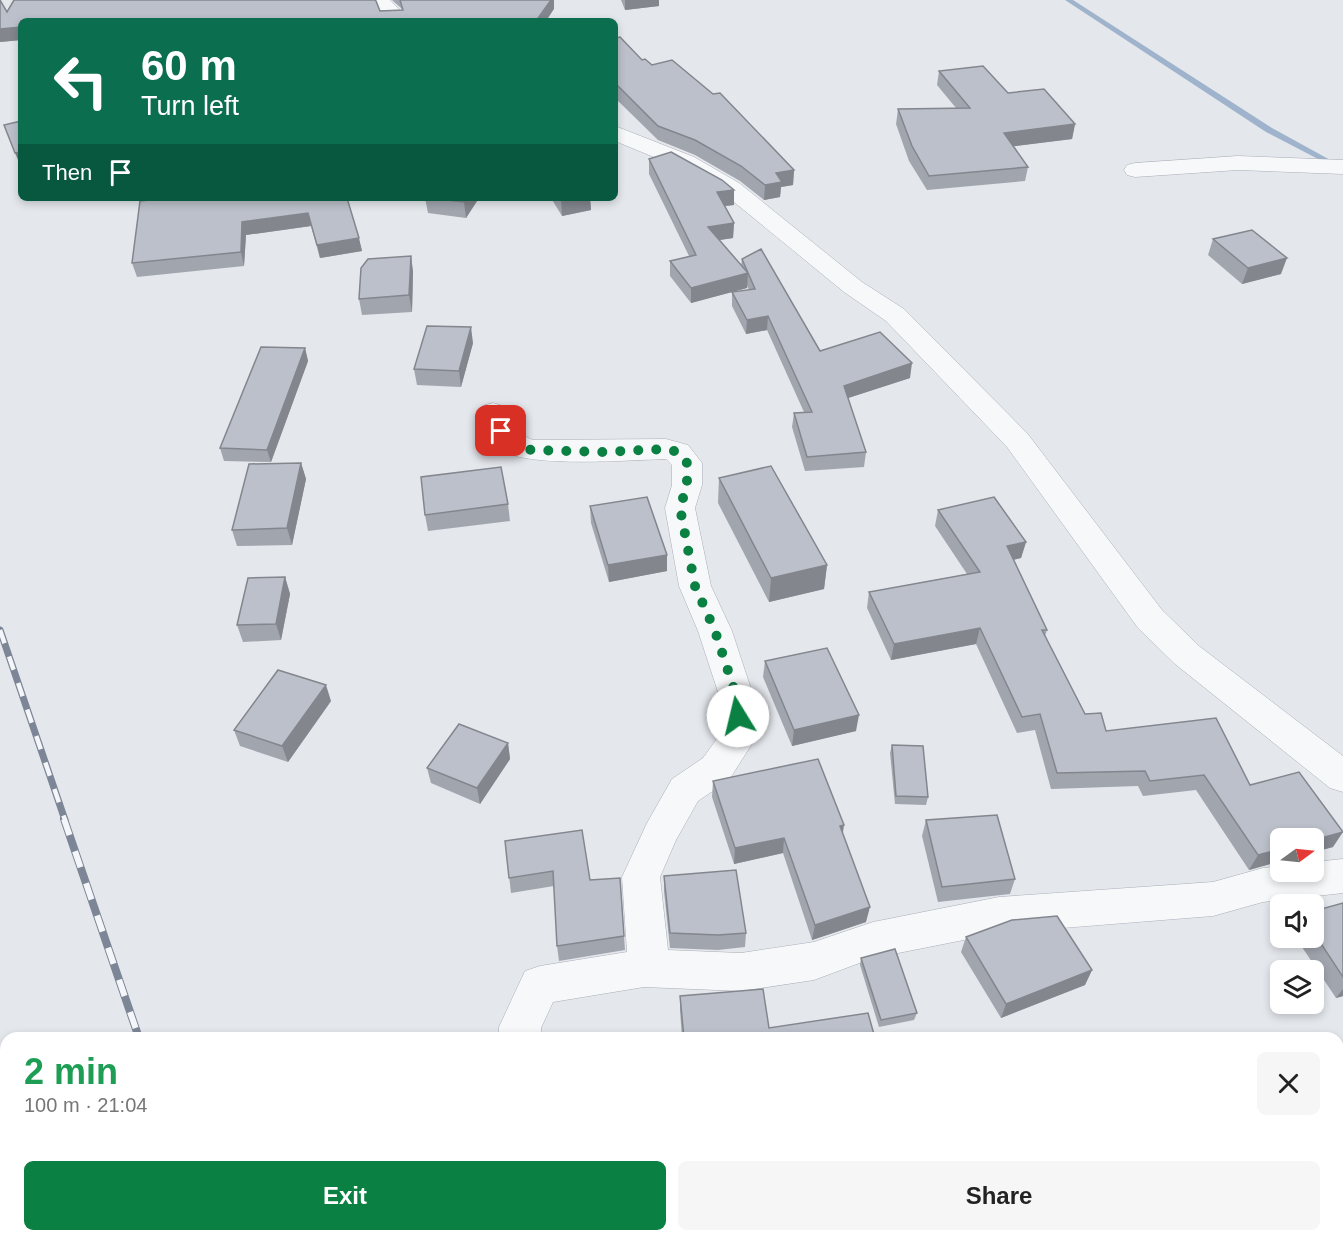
<!DOCTYPE html>
<html lang="en">
<head>
<meta charset="utf-8">
<style>
  :root { --surface:#fff; --page:#f6f6f6; --text:#222; --muted:#767676; --accent:#0b8043 }
  body { margin:0; font-family:Arial,sans-serif; background:var(--page); color:var(--text); height:100vh; display:flex; flex-direction:column; font-size:22px; white-space:nowrap }
  * { box-sizing:border-box; margin:0 }
  p { font-size:20px; color:var(--muted) }
  .icon { flex:none; width:33px; height:33px; fill:none; stroke:currentColor; stroke-width:2; stroke-linecap:round; stroke-linejoin:round }
  .map { position:relative; flex:1; overflow:hidden }
  .side { position:absolute; left:0px; top:1032px; width:1344px; height:210px; display:flex; flex-direction:column; background:var(--surface); border-radius:18px 18px 0 0; box-shadow:0 3px 9px #0003 }
  .side>* { flex:none }
  .guide { position:absolute; left:18px; top:18px; width:600px; height:183px; border-radius:9px; box-shadow:0 3px 9px #0003; background:#0b6e4f; color:#fff; overflow:hidden }
  .needle { width:39px; rotate:75deg }
  .fabs { position:absolute; left:1270px; top:828px; display:grid; gap:12px }
  .fabs a { display:grid; place-items:center; width:54px; height:54px; border-radius:9px; background:var(--surface); box-shadow:0 3px 9px #0003; font-size:30px }
  .pin { position:absolute; display:grid; place-items:center; width:51px; height:51px; color:#fff; margin:-26px; border-radius:12px; box-shadow:0 3px 9px #0006 }
  .me { position:absolute; width:66px; margin:-33px; rotate:351deg; stroke-linejoin:round; filter:drop-shadow(0 0 4px #0008) }
  .turn { display:flex; align-items:center; gap:21px; height:126px; padding:0 24px; font-size:27px }
  .turn .icon { width:78px; height:78px; stroke-width:2.5 }
  .turn b { display:block; font-size:42px; line-height:51px }
  .then { display:flex; align-items:center; height:57px; padding:0 24px; background:#0003; gap:12px; font-size:22px }
  .round { display:grid; place-items:center; flex:none; width:63px; height:63px; border-radius:9px; background:var(--page) }
  .head { display:flex; align-items:center; justify-content:space-between; height:102px; padding:0 24px }
  h1 { font-size:36px; font-weight:800; line-height:45px; color:#1e9e55 }
  .button { display:flex; gap:12px; margin-top:auto; padding:12px 24px }
  .button a { flex:1; height:69px; border-radius:9px; background:var(--accent); color:#fff; font-size:24px; font-weight:800; line-height:69px; text-align:center }
  .button a+a { background:var(--page); color:var(--text) }
  .map>svg:first-child { display:block }
  .lines { fill:none; stroke-linecap:round; stroke-linejoin:round }
  .stream { fill:#9fb4cc; fill-rule:evenodd }
  .street-casing { stroke:#a9aeb7; stroke-width:1 }
  .street { fill:#f7f8fa; fill-rule:evenodd }
  .rail-far1-casing { stroke:#7d8696; stroke-width:7 }
  .rail-casing { stroke:#7d8696; stroke-width:8 }
  .rail-far1 { stroke:#f4f6f9; stroke-width:4.5; stroke-dasharray:14; stroke-linecap:butt }
  .rail { stroke:#f4f6f9; stroke-width:6; stroke-dasharray:17; stroke-linecap:butt }
  .wall { fill:#a1a5ae }
  .shaded-wall { fill:#83868d }
  .building { fill:#bbc0ca; stroke:#83868d; stroke-width:1.5 }
  .route { stroke:#0b8043; stroke-width:10; stroke-dasharray:0 18 }
</style>
</head>
<body>
<div class="map">
<svg width="1343" height="1242" viewBox="0 0 1343 1242">
  <rect width="100%" height="100%" fill="#e4e7ec"/>
  <g class="lines">
    <!-- stream -->
    <path class="stream" d="M 1065,0 L 1073,0 L 1272,128 L 1343,167 L 1343,172 L 1266,132 Z"/>
    <!-- street casing -->
    <g class="street-casing">
      <g id="street">
        <path d="M 372,0 L 390,0 L 399,9 L 403,21 L 383,21 L 380,12 L 371,4 Z"/>
        <path d="M 615,126 L 694,157 L 739,183 L 862,282 L 904,309 L 1027,433 L 1162,610 L 1199,646 L 1343,756 L 1343,792 L 1330,788 L 1175,664 L 1138,628 L 1007,447 L 886,321 L 844,292 L 723,193 L 678,167 L 615,141 Z"/>
        <path d="M 1238,156 L 1343,160 L 1343,174 L 1238,170 L 1135,177 L 1127,175 L 1124,170 L 1127,165 L 1135,163 Z"/>
        <path d="M 493,403 L 503,406 C 513,420 515,434 533,440 L 666,439 L 688,445 L 702,463 L 702,485 L 695,508 L 711,586 L 732,631 L 753,695 L 757,736 L 729,780 L 698,801 L 676,840 L 660,877 L 668,950 L 741,953 L 814,942 L 873,922 L 999,897 L 1213,882 L 1263,868 L 1281,866 L 1281,872 L 1314,872 L 1314,862 L 1343,859 L 1343,893 L 1263,902 L 1213,916 L 999,933 L 873,958 L 814,980 L 741,991 L 644,987 L 553,1002 L 541,1028 L 541,1038 L 499,1038 L 499,1027 L 525,971 L 540,966 L 627,952 L 622,877 L 647,823 L 672,779 L 703,758 L 721,733 L 719,695 L 698,631 L 679,586 L 665,508 L 672,485 L 672,465 L 666,459 C 630,460 532,468 503,451 C 490,443 484,425 479,412 L 483,406 Z"/>
        <path d="M 539,1236 L 585,1236 L 588,1242 L 540,1242 Z"/>
      </g>
    </g>
    <!-- street -->
    <use href="#street" class="street"/>
    <!-- rail-far1 casing -->
    <g class="rail-far1-casing">
      <path id="rail-far1" d="M 0,630 L 65,820"/>
    </g>
    <!-- rail casing -->
    <g class="rail-casing">
      <g id="rail">
        <path d="M 64,819 L 139,1038"/>
        <path d="M 206,1236 L 208,1242"/>
      </g>
    </g>
    <!-- rail-far1 -->
    <use href="#rail-far1" class="rail-far1"/>
    <!-- rail -->
    <use href="#rail" class="rail"/>
  </g>
  <!-- wall -->
  <g class="wall">
    <path d="M 392,0 L 554,0 L 554,9 L 21,21 L 21,40 L 0,42 L 7,12 L 402,10 L 401,8 Z"/>
    <path d="M 621,0 L 659,0 L 659,6 L 625,10 Z"/>
    <path d="M 615,38 L 642,60 L 652,65 L 794,170 L 793,185 L 781,187 L 780,197 L 764,200 L 740,181 L 695,155 L 658,140 L 615,98 Z"/>
    <path d="M 939,71 L 1008,93 L 1075,124 L 1072,139 L 1013,146 L 1028,167 L 1025,181 L 927,190 L 909,161 L 896,124 L 898,109 L 956,108 L 937,85 Z"/>
    <path d="M 649,159 L 734,205 L 724,206 L 734,223 L 733,238 L 719,240 L 741,266 L 742,259 L 820,351 L 910,378 L 848,398 L 866,452 L 864,467 L 805,471 L 792,427 L 794,413 L 804,412 L 767,330 L 746,334 L 732,306 L 732,292 L 749,290 L 747,286 L 747,288 L 691,303 L 670,276 L 670,261 L 689,256 L 649,174 Z"/>
    <path d="M 347,198 L 362,251 L 320,258 L 311,226 L 246,235 L 244,266 L 137,277 L 132,263 Z"/>
    <path d="M 425,198 L 479,198 L 466,218 L 428,213 Z"/>
    <path d="M 551,198 L 590,198 L 591,210 L 562,216 Z"/>
    <path d="M 1213,239 L 1281,274 L 1242,284 L 1208,255 Z"/>
    <path d="M 411,256 L 413,272 L 412,312 L 362,315 L 359,299 Z"/>
    <path d="M 473,343 L 461,387 L 417,385 L 414,369 Z"/>
    <path d="M 305,348 L 308,361 L 271,462 L 224,461 L 220,448 Z"/>
    <path d="M 301,463 L 306,479 L 292,545 L 237,546 L 232,530 Z"/>
    <path d="M 719,478 L 827,565 L 824,589 L 769,602 L 718,503 Z"/>
    <path d="M 508,504 L 510,521 L 428,531 L 425,515 Z"/>
    <path d="M 590,506 L 667,555 L 667,571 L 609,582 L 591,523 Z"/>
    <path d="M 938,510 L 1026,542 L 1021,558 L 1013,560 L 1047,630 L 1045,636 L 1085,714 L 1106,731 L 1250,785 L 1333,847 L 1314,852 L 1314,838 L 1281,838 L 1281,861 L 1249,870 L 1196,790 L 1143,796 L 1138,786 L 1051,789 L 1035,730 L 1017,733 L 976,644 L 891,660 L 867,608 L 869,592 L 967,574 L 935,526 Z"/>
    <path d="M 285,577 L 290,594 L 281,640 L 243,642 L 237,625 Z"/>
    <path d="M 765,661 L 856,731 L 792,746 L 763,677 Z"/>
    <path d="M 331,701 L 288,762 L 240,746 L 234,730 Z"/>
    <path d="M 508,743 L 510,759 L 480,804 L 431,783 L 427,768 Z"/>
    <path d="M 892,745 L 928,797 L 926,805 L 895,804 L 890,753 Z"/>
    <path d="M 713,781 L 843,834 L 866,922 L 812,940 L 783,853 L 734,864 L 712,797 Z"/>
    <path d="M 926,820 L 1015,879 L 1010,894 L 938,902 L 922,836 Z"/>
    <path d="M 505,841 L 590,880 L 620,878 L 625,950 L 559,961 L 557,946 L 554,886 L 511,893 Z"/>
    <path d="M 664,876 L 746,933 L 745,947 L 718,950 L 670,948 L 664,891 Z"/>
    <path d="M 1343,903 L 1343,996 L 1336,998 L 1296,938 L 1314,938 L 1314,911 Z"/>
    <path d="M 966,937 L 1092,970 L 1085,985 L 1001,1018 L 961,952 Z"/>
    <path d="M 861,958 L 917,1013 L 914,1020 L 879,1027 L 860,965 Z"/>
    <path d="M 680,996 L 769,1028 L 875,1038 L 682,1038 L 680,1010 Z"/>
  </g>
  <!-- shaded-wall -->
  <g class="shaded-wall">
    <path d="M 551,0 L 554,0 L 554,9 L 546,21 L 536,21 Z"/>
    <path d="M 625,0 L 659,0 L 659,6 L 625,10 Z"/>
    <path d="M 21,27 L 21,40 L 0,42 L 0,29 Z"/>
    <path d="M 1075,124 L 1072,139 L 1001,148 L 1004,133 Z"/>
    <path d="M 21,152 L 21,167 L 15,153 Z"/>
    <path d="M 794,170 L 793,185 L 781,187 L 780,197 L 764,200 L 765,185 L 776,173 Z"/>
    <path d="M 734,190 L 734,205 L 716,207 L 717,192 Z"/>
    <path d="M 467,198 L 479,198 L 466,218 L 464,202 Z"/>
    <path d="M 572,198 L 590,198 L 591,210 L 562,216 L 561,200 Z"/>
    <path d="M 308,213 L 311,226 L 246,235 L 244,266 L 241,252 L 242,222 Z"/>
    <path d="M 734,223 L 733,238 L 707,242 L 708,227 Z"/>
    <path d="M 359,238 L 362,251 L 320,258 L 317,245 Z"/>
    <path d="M 411,256 L 413,272 L 412,312 L 409,295 Z"/>
    <path d="M 1287,258 L 1281,274 L 1242,284 L 1248,268 Z"/>
    <path d="M 748,273 L 747,288 L 691,303 L 691,288 Z"/>
    <path d="M 768,316 L 767,330 L 746,334 L 747,320 Z"/>
    <path d="M 471,327 L 473,343 L 461,387 L 459,371 Z"/>
    <path d="M 305,348 L 308,361 L 271,462 L 267,450 Z"/>
    <path d="M 912,363 L 910,378 L 842,400 L 844,386 Z"/>
    <path d="M 301,463 L 306,479 L 292,545 L 287,528 Z"/>
    <path d="M 1026,542 L 1021,558 L 1002,562 L 1007,546 Z"/>
    <path d="M 667,555 L 667,571 L 609,582 L 608,565 Z"/>
    <path d="M 827,565 L 824,589 L 769,602 L 771,578 Z"/>
    <path d="M 285,577 L 290,594 L 281,640 L 276,624 Z"/>
    <path d="M 980,628 L 976,644 L 891,660 L 894,644 Z"/>
    <path d="M 326,685 L 331,701 L 288,762 L 282,746 Z"/>
    <path d="M 859,715 L 856,731 L 792,746 L 794,730 Z"/>
    <path d="M 508,743 L 510,759 L 480,804 L 477,788 Z"/>
    <path d="M 844,825 L 842,840 L 840,826 Z"/>
    <path d="M 1343,832 L 1333,847 L 1314,852 L 1314,840 Z"/>
    <path d="M 784,838 L 783,853 L 734,864 L 735,848 Z"/>
    <path d="M 1281,849 L 1281,861 L 1249,870 L 1258,855 Z"/>
    <path d="M 870,907 L 866,922 L 812,940 L 815,925 Z"/>
    <path d="M 1092,970 L 1085,985 L 1001,1018 L 1006,1004 Z"/>
    <path d="M 1343,989 L 1343,996 L 1336,998 Z"/>
  </g>
  <!-- building -->
  <g class="building">
    <path d="M 0,0 L 7,12 L 14,0 L 375,0 L 376,1 L 380,11 L 403,10 L 400,0 L 551,0 L 536,21 L 21,21 L 21,27 L 0,29 Z"/>
    <path d="M 620,37 L 642,60 L 645,59 L 652,65 L 672,60 L 713,94 L 720,93 L 794,170 L 776,173 L 782,182 L 765,185 L 741,166 L 695,140 L 658,126 L 615,83 L 615,38 Z"/>
    <path d="M 983,66 L 1008,93 L 1044,89 L 1075,124 L 1004,133 L 1028,167 L 929,176 L 912,146 L 898,109 L 970,108 L 939,71 Z"/>
    <path d="M 21,121 L 21,152 L 15,153 L 4,125 Z"/>
    <path d="M 671,152 L 722,180 L 734,190 L 717,192 L 734,223 L 708,227 L 748,273 L 691,288 L 670,261 L 696,255 L 649,159 Z"/>
    <path d="M 168,198 L 347,198 L 359,238 L 317,245 L 308,213 L 242,222 L 241,252 L 132,263 L 140,201 Z"/>
    <path d="M 430,198 L 467,198 L 464,202 Z"/>
    <path d="M 559,198 L 572,198 L 561,200 Z"/>
    <path d="M 1252,230 L 1287,258 L 1248,268 L 1213,239 Z"/>
    <path d="M 761,249 L 820,351 L 880,332 L 912,363 L 844,386 L 866,452 L 807,457 L 794,413 L 812,412 L 768,316 L 747,320 L 732,292 L 755,289 L 742,259 Z"/>
    <path d="M 411,256 L 409,295 L 359,299 L 361,268 L 368,259 Z"/>
    <path d="M 427,326 L 471,327 L 459,371 L 414,369 Z"/>
    <path d="M 261,347 L 305,348 L 267,450 L 220,448 Z"/>
    <path d="M 301,463 L 287,528 L 232,530 L 249,464 Z"/>
    <path d="M 771,466 L 827,565 L 771,578 L 719,478 Z"/>
    <path d="M 501,467 L 508,504 L 425,515 L 421,477 Z"/>
    <path d="M 647,497 L 667,555 L 608,565 L 590,506 Z"/>
    <path d="M 994,497 L 1026,542 L 1007,546 L 1047,630 L 1042,630 L 1085,714 L 1101,713 L 1106,731 L 1216,718 L 1250,785 L 1299,772 L 1343,832 L 1314,840 L 1314,838 L 1281,838 L 1281,849 L 1258,855 L 1204,775 L 1150,781 L 1145,771 L 1057,773 L 1040,714 L 1022,717 L 980,628 L 894,644 L 869,592 L 980,572 L 938,510 Z"/>
    <path d="M 285,577 L 276,624 L 237,625 L 248,578 Z"/>
    <path d="M 827,648 L 859,715 L 794,730 L 765,661 Z"/>
    <path d="M 278,670 L 326,685 L 282,746 L 234,730 Z"/>
    <path d="M 459,724 L 508,743 L 477,788 L 427,768 Z"/>
    <path d="M 892,745 L 923,746 L 928,797 L 896,796 Z"/>
    <path d="M 818,759 L 844,825 L 840,826 L 870,907 L 815,925 L 784,838 L 735,848 L 713,781 Z"/>
    <path d="M 997,815 L 1015,879 L 942,887 L 926,820 Z"/>
    <path d="M 582,830 L 590,880 L 620,878 L 624,936 L 557,946 L 553,871 L 509,878 L 505,841 Z"/>
    <path d="M 736,870 L 746,933 L 718,935 L 670,933 L 664,876 Z"/>
    <path d="M 1343,903 L 1343,977 L 1314,933 L 1314,911 Z"/>
    <path d="M 1057,916 L 1092,970 L 1006,1004 L 966,937 L 1012,920 Z"/>
    <path d="M 895,949 L 917,1013 L 881,1020 L 861,958 Z"/>
    <path d="M 763,989 L 769,1028 L 868,1013 L 875,1038 L 684,1038 L 680,996 Z"/>
  </g>
  <g class="lines">
    <!-- route -->
    <path class="route" d="M 501,431 L 513,444 L 531,450 L 602,452 L 666,449 L 678,452 L 687,463 L 687,485 L 680,508 L 695,586 L 715,631 L 736,695 L 738,716"/>
  </g>
</svg>
<div class="fabs">
<a><svg class="needle" viewBox="-14 -14 28 28"><path d="M0-13l5 13h-10z" fill="#e53935"/><path d="M0 13l5-13h-10z" fill="#767676"/></svg></a>
<a><svg class="icon" aria-label="sound" viewBox="0 0 24 24"><path d="M4 9h4l5-4v14l-5-4H4zM17 9q2 3 0 6"/></svg></a>
<a><svg class="icon" aria-label="layers" viewBox="0 0 24 24"><path d="M12 4l9 5-9 5-9-5zM3 14l9 5 9-5"/></svg></a>
</div>
<div class="pin" style="left:501px;top:431px;background:#d93025"><svg class="icon" aria-label="arrive" viewBox="0 0 24 24"><path d="M6 21V4h12l-3 4 3 4H6"/></svg></div>
<svg class="me" style="left:738px;top:716px" viewBox="-20 -20 40 40"><circle r="19" fill="#fff"/><path d="M0-13L10 11 0 6-10 11z" fill="#0b8043"/></svg>
<div class="guide">
<div class="turn"><svg class="icon" aria-label="left" viewBox="0 0 24 24"><path d="M17 20v-9H6M10 6l-5 5 5 5"/></svg><div><b>60 m</b>Turn left</div></div>
<div class="then">Then<svg class="icon" aria-label="arrive" viewBox="0 0 24 24"><path d="M6 21V4h12l-3 4 3 4H6"/></svg></div>
</div>
<section class="side">
<div class="head"><div><h1>2 min</h1><p>100 m · 21:04</p></div><a class="round"><svg class="icon" aria-label="close" viewBox="0 0 24 24"><path d="M6 6l12 12M18 6L6 18"/></svg></a></div>
<div class="button"><a>Exit</a><a>Share</a></div>
</section>
</div>
</body>
</html>
